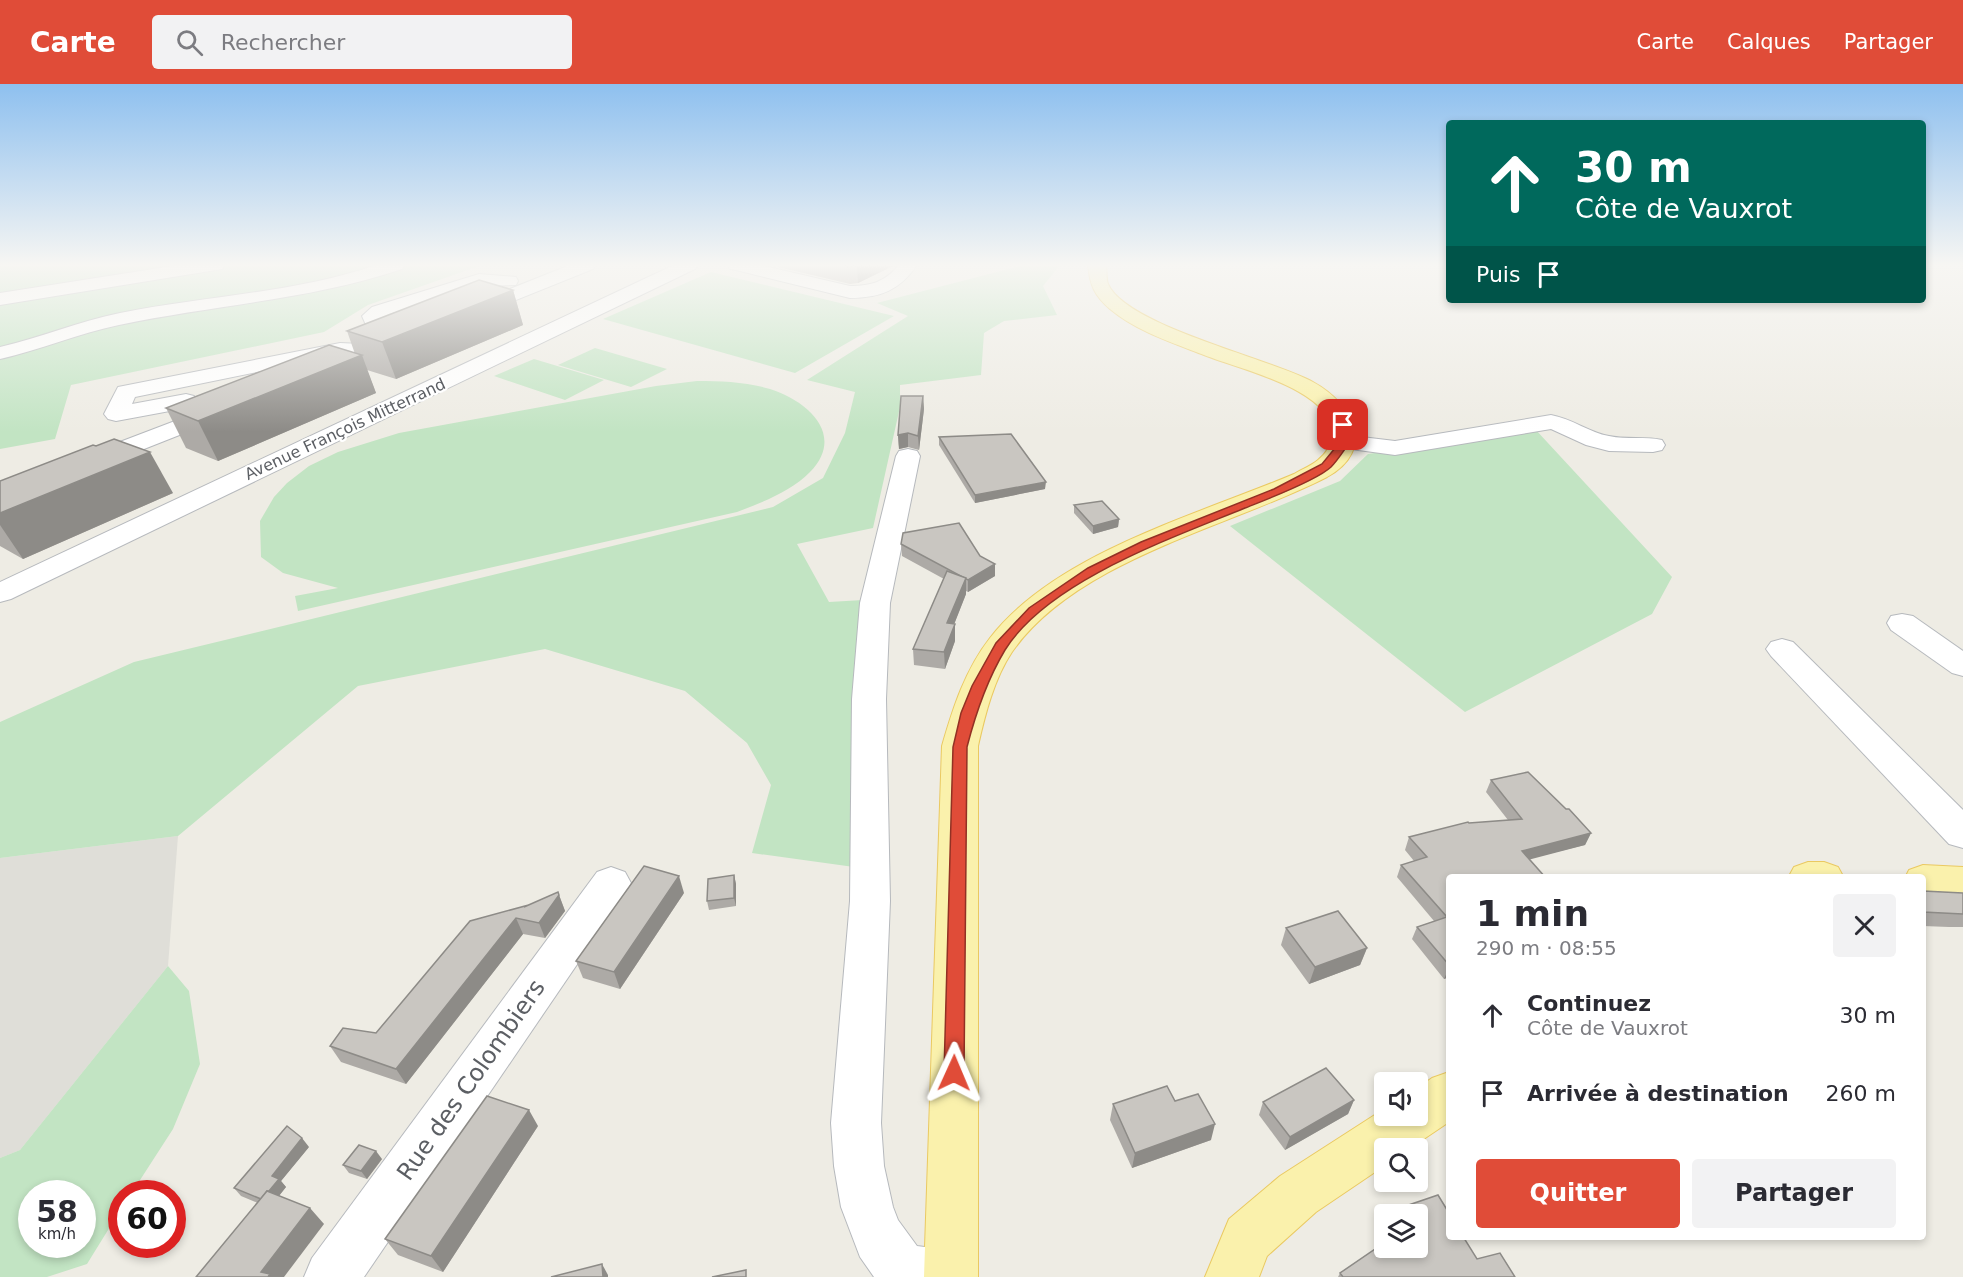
<!DOCTYPE html>
<html lang="fr">
<head>
<meta charset="utf-8">
<style>
  :root { --surface:#fff; --page:#f2f2f3; --text:#2b2b33; --muted:#7c7c81; --accent:#e04c38 }
  body { margin:0; font-family:"DejaVu Sans",sans-serif; background:var(--page); color:var(--text); height:100vh; display:flex; flex-direction:column; font-size:22px; white-space:nowrap }
  * { box-sizing:border-box; margin:0 }
  p { font-size:20px; color:var(--muted) }
  .icon { flex:none; width:33px; height:33px; fill:none; stroke:currentColor; stroke-width:2; stroke-linecap:round; stroke-linejoin:round }
  .map { position:relative; flex:1; overflow:hidden }
  .details { position:absolute; left:1446px; top:790px; width:480px; height:366px; display:flex; flex-direction:column; background:var(--surface); border-radius:6px; box-shadow:0 3px 9px #0003 }
  .details>* { flex:none }
  .hud { position:absolute; left:1446px; top:36px; width:480px; height:183px; border-radius:6px; box-shadow:0 3px 9px #0003; background:#00695c; color:#fff; overflow:hidden }
  .tools { position:absolute; left:1374px; top:988px; display:grid; gap:12px }
  .tools a { display:grid; place-items:center; width:54px; height:54px; border-radius:6px; background:var(--surface); box-shadow:0 3px 9px #0003; font-size:30px }
  .speed { position:absolute; left:18px; top:1096px; display:flex; gap:12px; font-size:30px; font-weight:700; text-align:center }
  .speed>* { display:grid; place-content:center; width:78px; height:78px; border-radius:50%; background:var(--surface); box-shadow:0 3px 9px #0003; line-height:1 }
  .speed small { font-size:15px; font-weight:400 }
  .speed .limit { border:9px solid #d22; background:#fff; color:#111 }
  .pin { position:absolute; display:grid; place-items:center; width:51px; height:51px; color:#fff; margin:-26px; border-radius:12px; box-shadow:0 3px 9px #0006 }
  .me { position:absolute; width:66px; margin:-33px; rotate:1deg; stroke-linejoin:round; filter:drop-shadow(0 0 4px #0008) }
  .turn { display:flex; align-items:center; gap:21px; height:126px; padding:0 30px; font-size:27px }
  .turn .icon { width:78px; height:78px; stroke-width:2.5 }
  .turn b { display:block; font-size:42px; line-height:51px }
  .then { display:flex; align-items:center; height:57px; padding:0 30px; background:#0003; gap:12px; font-size:22px }
  .round { display:grid; place-items:center; flex:none; width:63px; height:63px; border-radius:6px; background:var(--page) }
  .summary { display:flex; align-items:center; justify-content:space-between; height:102px; padding:0 30px }
  h1 { font-size:36px; font-weight:600; line-height:45px }
  .primary-button { display:flex; gap:12px; margin-top:auto; padding:12px 30px }
  .primary-button a { flex:1; height:69px; border-radius:6px; background:var(--accent); color:#fff; font-size:24px; font-weight:600; line-height:69px; text-align:center }
  .primary-button a+a { background:var(--page); color:var(--text) }
  ul { padding:0; list-style:none }
  li { display:flex; align-items:center; gap:18px; height:78px; padding:0 30px }
  li div { flex:1 }
  li b { display:block; font-size:22px }
  li em { font-style:normal }
  header { display:flex; align-items:center; gap:36px; box-sizing:border-box; height:84px; padding:0 30px; background:var(--accent); color:#fff }
  header strong { font-size:28px }
  nav { display:flex; gap:33px; margin-inline-start:auto; font-size:21px }
  .search { width:420px; height:54px; background:var(--page); display:flex; align-items:center; gap:15px; box-sizing:border-box; padding:0 21px; border-radius:6px; color:var(--muted); font-size:22px }
  .map>svg:first-child { display:block }
  .industrial { fill:#dfded8 }
  .green { fill:#c2e4c3; fill-rule:evenodd }
  .lines { fill:none; stroke-linecap:round; stroke-linejoin:round }
  .minor-casing { stroke:#b6b9bd; stroke-width:2 }
  .major-casing { stroke:#eac961; stroke-width:2 }
  .minor { fill:#fff; fill-rule:evenodd }
  .major { fill:#faf1ac; fill-rule:evenodd }
  .wall { fill:#adaaa6 }
  .shaded-wall { fill:#8d8b87 }
  .building { fill:#c9c6c1; stroke:#8d8b87; stroke-width:1.5 }
  .route { fill:#e04c38; stroke:#923124; stroke-width:1.5 }
  .labels { text-anchor:middle; dominant-baseline:central; stroke-width:4.5; stroke-linejoin:round; paint-order:stroke }
  .far-street-label { font-size:16px; fill:#5c5f64; stroke:#fff }
  .near-street-label { font-size:24px; fill:#5c5f64; stroke:#fff }
</style>
</head>
<body>
<header>
<strong>Carte</strong>
<div class="search"><svg class="icon" aria-label="search" viewBox="0 0 24 24"><circle cx="10" cy="10" r="6"/><path d="M15 15l6 6"/></svg>Rechercher</div>
<nav><a>Carte</a><a>Calques</a><a>Partager</a></nav>
</header>
<div class="map">
<svg width="1963" height="1193" viewBox="0 0 1963 1193">
  <rect width="100%" height="100%" fill="#eeece4"/>
  <!-- industrial -->
  <path class="industrial" d="M 178,752 L 168,882 L 20,1066 L 0,1074 L 0,774 Z"/>
  <!-- green -->
  <g class="green">
    <path d="M 0,181 L 482,181 L 368,221 L 324,248 L 71,301 L 55,355 L 0,365 Z"/>
    <path d="M 1024,181 L 1060,181 L 1043,202 L 1057,231 L 1004,237 L 984,249 L 981,291 L 900,301 L 900,323 L 873,444 L 797,460 L 829,518 L 863,516 L 854,783 L 752,769 L 771,701 L 747,659 L 685,607 L 545,565 L 358,602 L 178,752 L 0,774 L 0,638 L 134,578 L 773,423 L 823,394 L 845,349 L 855,308 L 807,296 L 908,232 L 877,219 Z"/>
    <path d="M 711,188 L 894,232 L 795,289 L 603,235 Z"/>
    <path d="M 595,264 L 667,285 L 631,303 L 558,281 Z"/>
    <path d="M 534,275 L 604,296 L 565,316 L 494,292 Z"/>
    <path d="M 697,297 C 722,297 746,298 770,305 C 808,317 846,351 810,388 C 790,408 763,418 737,428 L 298,527 L 295,512 L 338,504 L 283,489 L 261,473 L 260,437 L 274,413 L 287,399 L 309,382 L 338,368 L 399,349 L 656,302 Z"/>
    <path d="M 1535,345 L 1672,493 L 1652,530 L 1465,628 L 1230,442 L 1340,397 L 1368,370 Z"/>
    <path d="M 168,882 L 189,907 L 200,980 L 173,1045 L 131,1110 L 122,1110 L 121,1125 L 87,1180 L 47,1193 L 0,1193 L 0,1074 L 20,1066 ZM 32,1110 L 82,1110 L 82,1161 L 32,1161 Z"/>
  </g>
  <g class="lines">
    <!-- minor casing -->
    <g class="minor-casing">
      <g id="minor">
        <path d="M 179,181 L 225,181 L 222,185 L 216,186 L 0,221 L 0,209 Z"/>
        <path d="M 377,181 L 405,181 L 402,185 C 310,216 214,221 119,241 C 79,249 40,266 0,275 L 0,263 C 40,254 79,237 120,229 C 205,212 294,209 377,181 Z"/>
        <path d="M 570,181 L 596,181 L 593,185 L 481,230 L 467,230 L 464,226 L 467,222 Z"/>
        <path d="M 674,181 L 698,181 L 695,185 L 11,515 L 0,518 L 0,498 Z"/>
        <path d="M 727,181 L 760,181 L 850,202 C 871,202 885,198 899,181 L 917,181 C 900,206 880,214 850,214 L 736,186 L 730,185 Z"/>
        <path d="M 479,190 L 516,193 L 518,197 L 516,201 L 480,202 L 386,231 L 416,223 L 423,225 L 426,229 C 416,243 381,245 366,241 L 362,232 L 372,223 Z"/>
        <path d="M 340,259 L 383,261 L 386,265 L 383,269 L 340,271 L 135,313 L 132,320 L 186,310 L 194,312 L 197,317 L 194,322 L 186,324 L 116,337 L 108,335 L 104,330 L 118,303 Z"/>
        <path d="M 217,321 L 225,323 L 229,328 L 225,333 L 101,382 L 92,385 L 83,382 L 79,377 L 83,372 Z"/>
        <path d="M 1551,331 C 1573,335 1590,349 1609,352 C 1627,356 1645,352 1662,356 L 1665,361 L 1662,366 L 1653,368 L 1609,367 L 1586,361 L 1551,345 L 1395,371 L 1336,363 L 1333,358 L 1336,353 L 1345,351 L 1395,357 Z"/>
        <path d="M 908,365 L 917,367 L 920,372 L 890,519 L 886,615 L 890,817 L 881,1039 L 884,1082 L 893,1123 L 898,1136 L 917,1162 L 948,1166 L 967,1174 L 975,1193 L 874,1193 L 860,1173 L 841,1123 L 834,1082 L 831,1039 L 850,817 L 852,615 L 860,519 L 896,372 L 899,367 Z"/>
        <path d="M 1902,530 L 1913,532 L 1963,567 L 1963,592 L 1952,589 L 1891,546 L 1887,539 L 1891,532 Z"/>
        <path d="M 1782,555 L 1793,558 L 1963,726 L 1963,764 L 1949,760 L 1771,572 L 1766,565 L 1771,558 Z"/>
        <path d="M 611,783 L 625,788 L 631,799 L 625,810 L 364,1193 L 304,1193 L 312,1174 L 597,788 Z"/>
      </g>
    </g>
    <!-- major casing -->
    <g class="major-casing">
      <g id="major">
        <path d="M 1088,181 L 1106,181 C 1107,187 1106,195 1108,200 C 1126,242 1272,275 1313,298 C 1353,320 1377,365 1327,393 C 1230,443 1077,475 1012,568 C 994,595 985,631 978,662 L 978,1193 L 924,1193 L 942,662 C 953,624 965,586 990,554 C 1056,469 1197,431 1294,390 C 1302,385 1311,382 1318,376 C 1325,370 1331,363 1332,353 C 1337,306 1238,285 1204,271 C 1173,259 1136,247 1110,225 C 1094,211 1090,201 1088,181 Z"/>
        <path d="M 1808,778 L 1824,778 L 1838,783 L 1844,794 L 1788,794 L 1794,783 Z"/>
        <path d="M 1923,781 L 1963,783 L 1963,815 L 1923,813 L 1923,794 L 1905,794 L 1909,786 Z"/>
        <path d="M 1449,988 L 1449,1038 L 1409,1065 L 1384,1065 L 1384,1082 L 1316,1128 L 1267,1172 L 1259,1193 L 1205,1193 L 1229,1135 L 1280,1092 L 1384,1025 L 1384,1032 L 1418,1032 L 1418,1004 L 1432,994 Z"/>
      </g>
    </g>
    <!-- minor -->
    <use href="#minor" class="minor"/>
    <!-- major -->
    <use href="#major" class="major"/>
  </g>
  <!-- wall -->
  <g class="wall">
    <path d="M 778,181 L 895,181 L 858,199 L 850,200 L 778,183 Z"/>
    <path d="M 513,206 L 523,241 L 396,295 L 367,286 L 376,309 L 218,377 L 186,364 L 166,324 L 355,270 L 347,247 Z"/>
    <path d="M 923,312 L 924,325 L 919,366 L 908,363 L 899,365 L 898,351 Z"/>
    <path d="M 939,353 L 1045,405 L 975,419 L 939,361 Z"/>
    <path d="M 0,397 L 173,409 L 23,475 L 0,462 Z"/>
    <path d="M 1074,421 L 1119,435 L 1118,443 L 1093,450 L 1074,429 Z"/>
    <path d="M 901,460 L 980,472 L 995,492 L 968,508 L 966,507 L 966,510 L 954,540 L 955,540 L 955,557 L 945,585 L 914,581 L 913,565 L 944,495 L 902,472 Z"/>
    <path d="M 1491,696 L 1591,749 L 1585,761 L 1449,794 L 1449,893 L 1444,895 L 1412,855 L 1417,843 L 1434,837 L 1397,793 L 1401,781 L 1414,777 L 1405,766 L 1409,753 L 1508,736 L 1486,708 Z"/>
    <path d="M 734,791 L 736,800 L 736,822 L 709,826 L 707,817 Z"/>
    <path d="M 1923,807 L 1963,809 L 1963,843 L 1949,843 L 1923,842 Z"/>
    <path d="M 684,809 L 620,905 L 583,894 L 576,877 Z"/>
    <path d="M 559,811 L 565,827 L 545,854 L 523,850 L 406,1000 L 341,978 L 330,962 L 376,949 L 526,823 Z"/>
    <path d="M 1286,844 L 1367,864 L 1360,881 L 1309,900 L 1281,861 Z"/>
    <path d="M 1354,1016 L 1348,1030 L 1285,1066 L 1259,1031 L 1263,1018 Z"/>
    <path d="M 1175,1017 L 1211,1056 L 1132,1084 L 1110,1036 L 1113,1020 Z"/>
    <path d="M 538,1042 L 443,1188 L 398,1171 L 385,1155 Z"/>
    <path d="M 309,1063 L 281,1097 L 286,1103 L 279,1112 L 324,1140 L 258,1119 L 241,1112 L 234,1104 Z"/>
    <path d="M 382,1075 L 367,1095 L 349,1089 L 343,1081 Z"/>
    <path d="M 1438,1111 L 1449,1129 L 1449,1154 L 1464,1154 L 1477,1175 L 1500,1169 L 1515,1193 L 1338,1193 L 1340,1189 L 1384,1159 L 1384,1164 L 1418,1164 L 1418,1131 L 1391,1131 L 1394,1126 Z"/>
  </g>
  <!-- shaded-wall -->
  <g class="shaded-wall">
    <path d="M 859,181 L 895,181 L 858,199 L 857,182 Z"/>
    <path d="M 513,206 L 523,241 L 396,295 L 382,258 Z"/>
    <path d="M 362,271 L 376,309 L 218,377 L 198,337 Z"/>
    <path d="M 923,312 L 924,325 L 919,366 L 918,352 Z"/>
    <path d="M 908,349 L 908,363 L 899,365 L 898,351 Z"/>
    <path d="M 150,368 L 173,409 L 23,475 L 0,441 L 0,429 Z"/>
    <path d="M 1046,398 L 1045,405 L 975,419 L 975,411 Z"/>
    <path d="M 1119,435 L 1118,443 L 1093,450 L 1093,442 Z"/>
    <path d="M 995,480 L 995,492 L 968,508 L 968,496 Z"/>
    <path d="M 966,494 L 966,510 L 948,556 L 947,539 Z"/>
    <path d="M 955,540 L 955,557 L 945,585 L 944,568 Z"/>
    <path d="M 1591,749 L 1585,761 L 1516,779 L 1522,767 Z"/>
    <path d="M 734,791 L 736,800 L 736,822 L 734,814 Z"/>
    <path d="M 679,792 L 684,809 L 620,905 L 614,888 Z"/>
    <path d="M 559,811 L 565,827 L 545,854 L 539,839 Z"/>
    <path d="M 516,834 L 523,850 L 406,1000 L 396,985 Z"/>
    <path d="M 1367,864 L 1360,881 L 1309,900 L 1315,883 Z"/>
    <path d="M 1449,884 L 1449,893 L 1444,895 Z"/>
    <path d="M 1354,1016 L 1348,1030 L 1285,1066 L 1290,1053 Z"/>
    <path d="M 529,1026 L 538,1042 L 443,1188 L 431,1172 Z"/>
    <path d="M 1215,1040 L 1211,1056 L 1132,1084 L 1135,1069 Z"/>
    <path d="M 302,1054 L 309,1063 L 281,1097 L 286,1103 L 270,1123 L 262,1115 L 272,1092 Z"/>
    <path d="M 376,1067 L 382,1075 L 367,1095 L 361,1087 Z"/>
    <path d="M 310,1124 L 324,1140 L 284,1193 L 266,1193 L 261,1188 Z"/>
    <path d="M 1645,1154 L 1653,1154 L 1642,1156 Z"/>
    <path d="M 602,1180 L 608,1191 L 608,1193 L 603,1193 Z"/>
  </g>
  <!-- building -->
  <g class="building">
    <path d="M 843,181 L 859,181 L 849,183 Z"/>
    <path d="M 479,196 L 513,206 L 382,258 L 347,247 Z"/>
    <path d="M 329,261 L 362,271 L 198,337 L 166,324 Z"/>
    <path d="M 901,312 L 923,312 L 918,352 L 908,349 L 898,351 Z"/>
    <path d="M 1011,350 L 1046,398 L 975,411 L 939,353 Z"/>
    <path d="M 114,355 L 150,368 L 0,429 L 0,397 L 93,361 L 96,362 Z"/>
    <path d="M 1102,417 L 1119,435 L 1093,442 L 1074,421 Z"/>
    <path d="M 959,439 L 980,472 L 995,480 L 968,496 L 901,460 L 903,449 Z"/>
    <path d="M 947,487 L 966,494 L 947,539 L 955,540 L 944,568 L 913,565 Z"/>
    <path d="M 1528,688 L 1566,725 L 1569,725 L 1591,749 L 1522,767 L 1546,794 L 1449,794 L 1449,881 L 1417,843 L 1447,833 L 1401,781 L 1427,773 L 1409,753 L 1468,738 L 1469,739 L 1522,735 L 1491,696 Z"/>
    <path d="M 644,782 L 679,792 L 614,888 L 576,877 Z"/>
    <path d="M 734,791 L 734,814 L 707,817 L 708,795 Z"/>
    <path d="M 1923,807 L 1963,809 L 1963,830 L 1923,828 Z"/>
    <path d="M 558,808 L 559,811 L 539,839 L 516,834 L 396,985 L 330,962 L 343,944 L 376,949 L 470,837 L 525,822 L 524,823 Z"/>
    <path d="M 1338,827 L 1367,864 L 1315,883 L 1286,844 Z"/>
    <path d="M 1326,984 L 1354,1016 L 1290,1053 L 1263,1018 Z"/>
    <path d="M 1167,1002 L 1175,1017 L 1198,1010 L 1215,1040 L 1135,1069 L 1113,1020 Z"/>
    <path d="M 487,1012 L 529,1026 L 431,1172 L 385,1155 Z"/>
    <path d="M 287,1042 L 302,1054 L 272,1092 L 279,1095 L 269,1107 L 267,1107 L 261,1115 L 234,1104 Z"/>
    <path d="M 359,1061 L 376,1067 L 361,1087 L 343,1081 Z"/>
    <path d="M 267,1107 L 310,1124 L 261,1188 L 270,1190 L 268,1193 L 196,1193 Z"/>
    <path d="M 1438,1111 L 1449,1129 L 1449,1154 L 1464,1154 L 1477,1175 L 1500,1169 L 1515,1193 L 1343,1193 L 1340,1189 L 1384,1159 L 1384,1164 L 1418,1164 L 1418,1131 L 1397,1131 L 1394,1126 Z"/>
    <path d="M 602,1180 L 603,1193 L 551,1193 Z"/>
    <path d="M 746,1186 L 746,1193 L 712,1193 Z"/>
  </g>
  <!-- sky -->
  <linearGradient id="sky" x2="0" y2="1"><stop stop-color="#8ec0ef"/><stop offset="0.52" stop-color="#f7f6f3"/><stop offset="1" stop-color="#f7f6f3" stop-opacity="0"/></linearGradient>
  <rect width="1963" height="348" fill="url(#sky)"/>
  <!-- route -->
  <path class="route" d="M 1343,338 L 1348,341 L 1350,358 C 1344,366 1338,376 1331,383 C 1316,397 1265,416 1245,424 C 1172,454 1048,497 1005,566 C 987,596 976,628 967,663 L 964,989 L 961,995 L 954,998 L 947,995 L 944,989 L 953,663 L 961,629 L 972,602 L 996,559 L 1029,524 L 1088,484 L 1141,458 L 1274,405 L 1322,380 L 1340,358 L 1338,341 Z"/>
  <g class="labels">
    <!-- far-street labels -->
    <g class="far-street-label">
      <text transform="translate(345 345) rotate(-25)">Avenue François Mitterrand</text>
    </g>
    <!-- near-street labels -->
    <g class="near-street-label">
      <text transform="translate(471 996) rotate(-55)">Rue des Colombiers</text>
    </g>
  </g>
</svg>
<div class="tools">
<a><svg class="icon" aria-label="sound" viewBox="0 0 24 24"><path d="M4 9h4l5-4v14l-5-4H4zM17 9q2 3 0 6"/></svg></a>
<a><svg class="icon" aria-label="search" viewBox="0 0 24 24"><circle cx="10" cy="10" r="6"/><path d="M15 15l6 6"/></svg></a>
<a><svg class="icon" aria-label="layers" viewBox="0 0 24 24"><path d="M12 4l9 5-9 5-9-5zM3 14l9 5 9-5"/></svg></a>
</div>
<div class="speed"><div>58<small>km/h</small></div><div class="limit">60</div></div>
<div class="pin" style="left:1343px;top:341px;background:#d93025"><svg class="icon" aria-label="arrive" viewBox="0 0 24 24"><path d="M6 21V4h12l-3 4 3 4H6"/></svg></div>
<svg class="me" style="left:954px;top:989px" viewBox="-20 -20 40 40"><path d="M0-17L14 15 0 8-14 15z" fill="#e04c38" stroke="#fff" stroke-width="4"/></svg>
<div class="hud">
<div class="turn"><svg class="icon" aria-label="ahead" viewBox="0 0 24 24"><path d="M12 20V5M6 11l6-6 6 6"/></svg><div><b>30 m</b>Côte de Vauxrot</div></div>
<div class="then">Puis<svg class="icon" aria-label="arrive" viewBox="0 0 24 24"><path d="M6 21V4h12l-3 4 3 4H6"/></svg></div>
</div>
<section class="details">
<div class="summary"><div><h1>1 min</h1><p>290 m · 08:55</p></div><a class="round"><svg class="icon" aria-label="close" viewBox="0 0 24 24"><path d="M6 6l12 12M18 6L6 18"/></svg></a></div>
<ul>
<li><svg class="icon" aria-label="ahead" viewBox="0 0 24 24"><path d="M12 20V5M6 11l6-6 6 6"/></svg><div><b>Continuez</b><p>Côte de Vauxrot</p></div><em>30 m</em></li>
<li><svg class="icon" aria-label="arrive" viewBox="0 0 24 24"><path d="M6 21V4h12l-3 4 3 4H6"/></svg><div><b>Arrivée à destination</b></div><em>260 m</em></li>
</ul>
<div class="primary-button"><a>Quitter</a><a>Partager</a></div>
</section>
</div>
</body>
</html>
